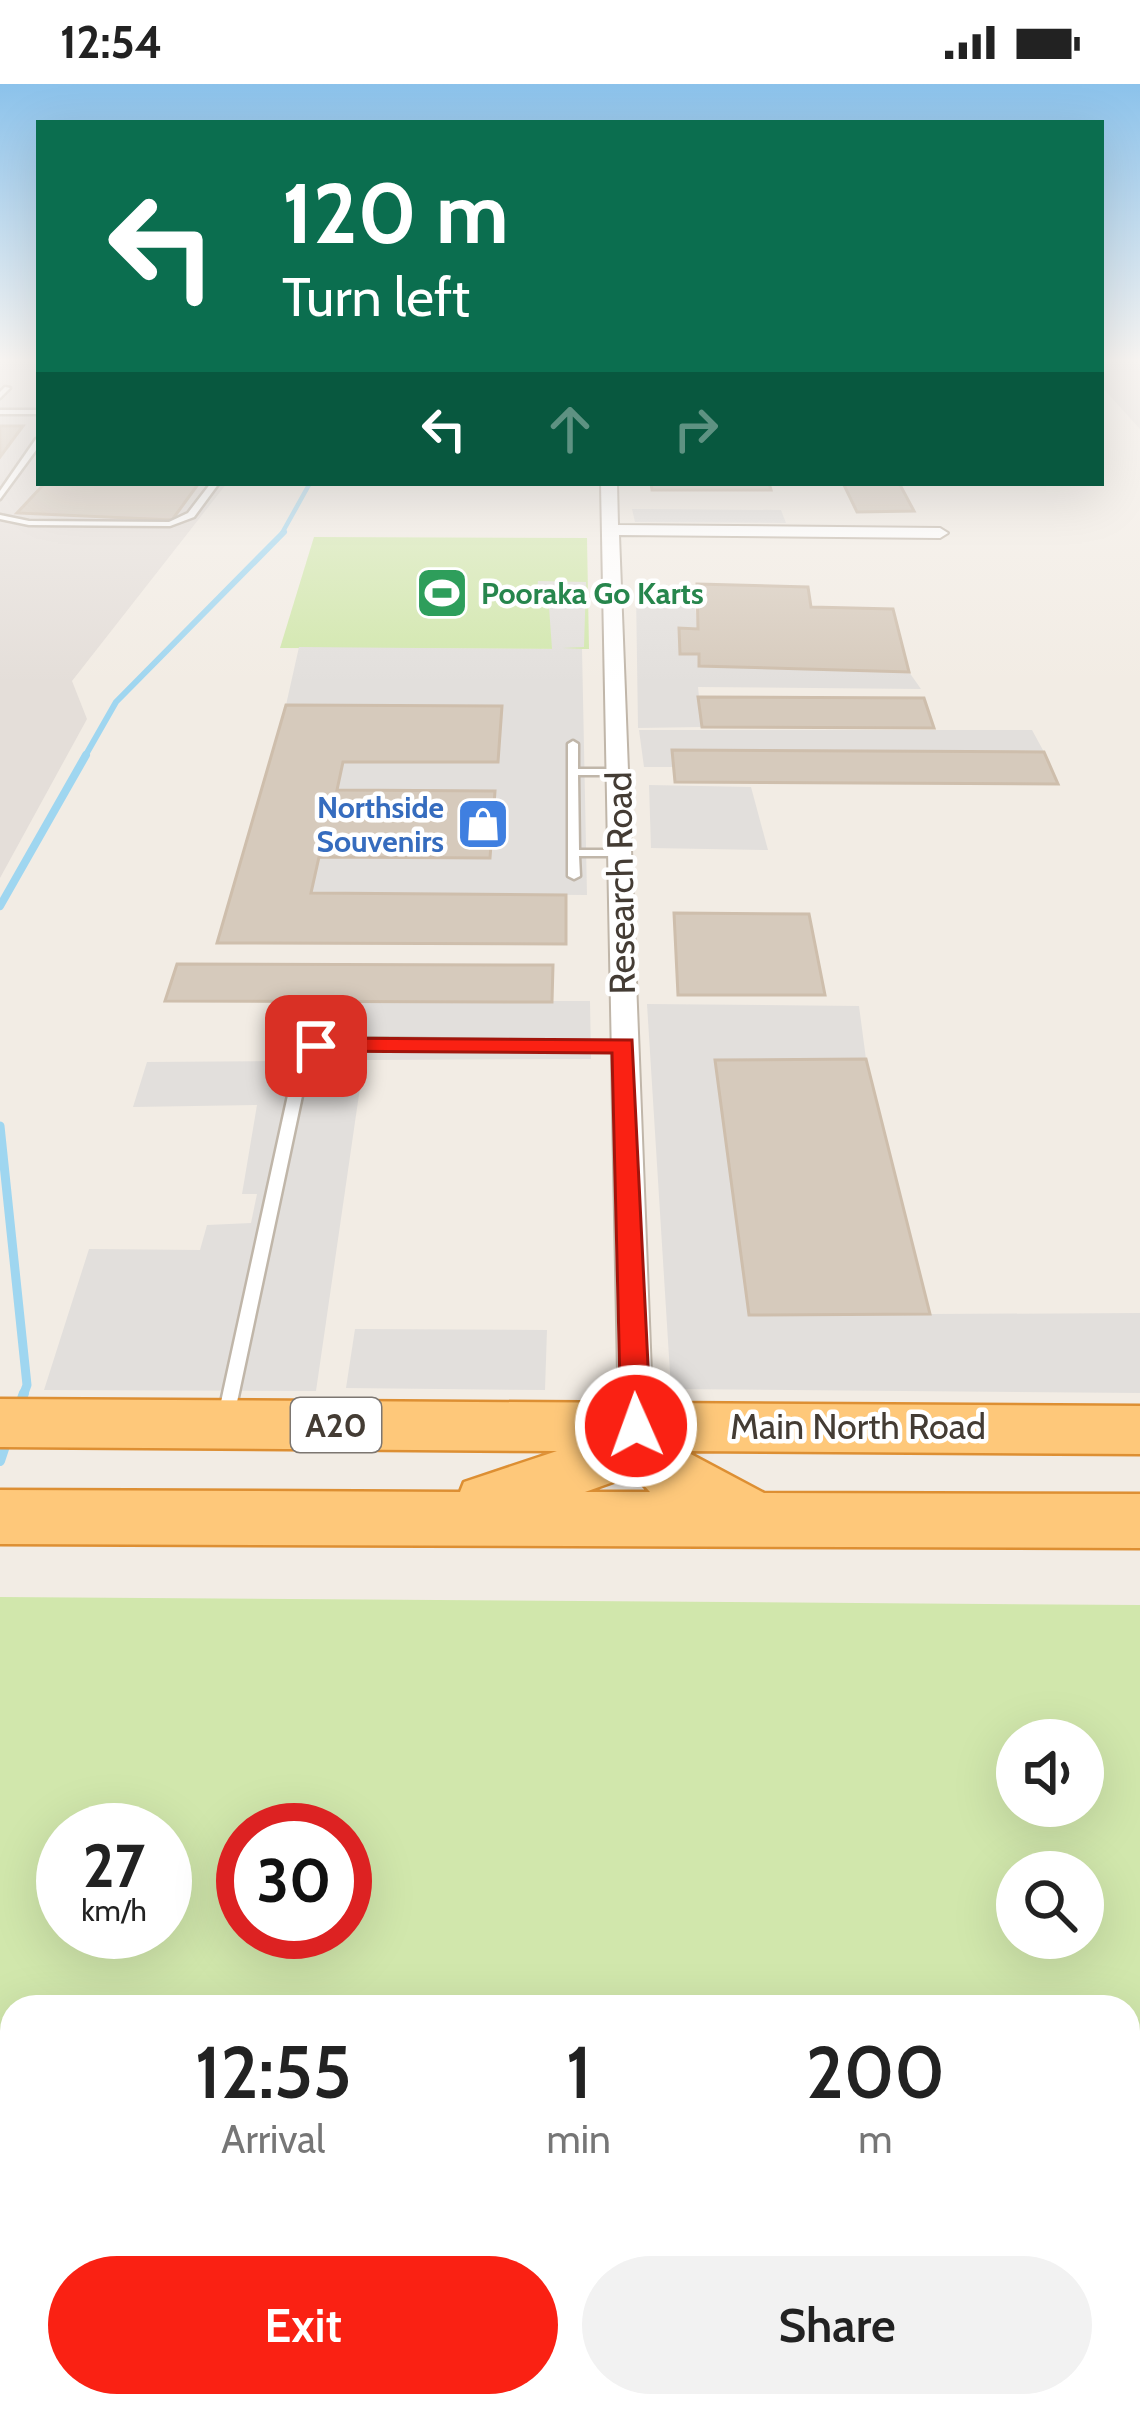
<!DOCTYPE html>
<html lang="en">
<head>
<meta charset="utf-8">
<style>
  :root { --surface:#fff; --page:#f2f2f2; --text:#222; --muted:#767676; --accent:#fa2113 }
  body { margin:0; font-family:Cabin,sans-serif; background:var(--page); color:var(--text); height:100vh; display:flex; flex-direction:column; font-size:45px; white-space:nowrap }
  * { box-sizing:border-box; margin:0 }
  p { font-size:39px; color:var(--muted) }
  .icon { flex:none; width:66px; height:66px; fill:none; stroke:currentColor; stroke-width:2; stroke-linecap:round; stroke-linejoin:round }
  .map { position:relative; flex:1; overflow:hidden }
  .panel { position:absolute; left:0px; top:1911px; width:1140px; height:423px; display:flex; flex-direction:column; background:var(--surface); border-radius:36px 36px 0 0; box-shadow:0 12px 48px #0002 }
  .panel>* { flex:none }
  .hud { position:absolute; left:36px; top:36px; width:1068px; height:366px; border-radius:0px; box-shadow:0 12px 48px #0002; background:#0b6e4f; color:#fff; overflow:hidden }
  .fabs { position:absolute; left:996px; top:1635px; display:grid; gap:24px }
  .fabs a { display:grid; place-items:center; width:108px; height:108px; border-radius:50%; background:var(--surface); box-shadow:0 12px 48px #0002; font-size:60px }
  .speed { position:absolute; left:36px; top:1719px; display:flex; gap:24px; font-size:60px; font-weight:700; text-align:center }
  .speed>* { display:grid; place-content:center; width:156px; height:156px; border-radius:50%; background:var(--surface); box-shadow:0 12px 48px #0002; line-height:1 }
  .speed small { font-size:30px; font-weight:400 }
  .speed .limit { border:18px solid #d22; background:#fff; color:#111 }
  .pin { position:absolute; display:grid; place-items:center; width:102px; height:102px; color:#fff; margin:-51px; border-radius:24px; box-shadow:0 6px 18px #0006 }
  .me { position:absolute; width:132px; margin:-66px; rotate:358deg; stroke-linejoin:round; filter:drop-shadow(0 0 9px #0008) }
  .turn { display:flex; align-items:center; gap:42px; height:252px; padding:0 48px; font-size:54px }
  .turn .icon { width:156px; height:156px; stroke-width:2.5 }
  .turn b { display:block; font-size:84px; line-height:102px }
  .lanes { display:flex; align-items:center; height:114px; padding:0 48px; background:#0003; justify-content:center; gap:60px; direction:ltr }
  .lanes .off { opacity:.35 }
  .eta { display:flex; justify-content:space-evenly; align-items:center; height:204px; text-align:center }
  .eta b { font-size:72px; font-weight:600; line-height:84px }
  .cta { display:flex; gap:24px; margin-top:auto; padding:24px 48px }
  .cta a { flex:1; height:138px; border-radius:72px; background:var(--accent); color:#fff; font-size:48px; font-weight:600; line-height:138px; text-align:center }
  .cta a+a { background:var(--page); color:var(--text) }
  .status { display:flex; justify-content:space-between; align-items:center; height:84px; padding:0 60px; background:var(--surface); direction:ltr }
  .status svg { height:33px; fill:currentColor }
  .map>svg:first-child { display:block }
  .industrial { fill:#e4ded9 }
  .green { fill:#d1e7ac; fill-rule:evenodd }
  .parking { fill:#e2dfdc }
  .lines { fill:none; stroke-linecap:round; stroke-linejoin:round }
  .stream-far4 { stroke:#9fd6f0; stroke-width:4.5 }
  .stream-far3 { stroke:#9fd6f0; stroke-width:6 }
  .stream-far2 { stroke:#9fd6f0; stroke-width:8 }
  .stream-far1 { stroke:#9fd6f0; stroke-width:9 }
  .stream { stroke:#9fd6f0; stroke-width:10 }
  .building { fill:#d6cabc; stroke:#cebeac; stroke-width:3 }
  .service-casing { stroke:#c0b6a9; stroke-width:5 }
  .minor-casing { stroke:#c0b6a9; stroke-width:4 }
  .trunk-casing { stroke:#dd8f33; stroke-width:5 }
  .service { fill:#fff; fill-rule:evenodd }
  .minor { fill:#fff; fill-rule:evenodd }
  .trunk { fill:#fec87a; fill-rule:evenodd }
  .route { fill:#fa2113; stroke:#a2150c; stroke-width:3 }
  .labels { text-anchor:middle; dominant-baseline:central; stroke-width:9; stroke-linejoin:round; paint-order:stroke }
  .far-leisure-label { font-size:30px; font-weight:bold; fill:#27864d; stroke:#fff; text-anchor:start }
  .far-shop-label { font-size:30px; font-weight:bold; fill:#366cbe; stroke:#fff; text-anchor:end }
  .shield { fill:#fff; stroke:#7c7671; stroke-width:3 }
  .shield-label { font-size:33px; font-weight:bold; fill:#443c34 }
  .street-label { font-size:36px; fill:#443c34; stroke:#fff }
</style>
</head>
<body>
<div class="status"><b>12:54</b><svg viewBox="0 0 49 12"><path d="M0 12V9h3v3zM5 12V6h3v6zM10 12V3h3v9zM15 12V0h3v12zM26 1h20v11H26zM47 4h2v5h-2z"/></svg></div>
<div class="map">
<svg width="1140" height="2333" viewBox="0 0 1140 2333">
  <rect width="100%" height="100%" fill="#f2ece4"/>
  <!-- industrial -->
  <g class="industrial">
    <path d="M 0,273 L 39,273 L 39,399 L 227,399 L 72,597 L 87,635 L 0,794 Z"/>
    <path d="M 1101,273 L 1140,273 L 1140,345 L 1101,302 Z"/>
  </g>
  <!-- green -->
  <g class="green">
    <path d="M 314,453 L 587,454 L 589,565 L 280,564 Z"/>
    <path d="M 0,1513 L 1140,1521 L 1140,2333 L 0,2333 ZM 1017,1656 L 1083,1656 L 1083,1722 L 1017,1722 ZM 63,1746 L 165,1746 L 165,1848 L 63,1848 ZM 243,1746 L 345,1746 L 345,1848 L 243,1848 ZM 1017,1788 L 1083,1788 L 1083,1854 L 1017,1854 ZM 12,1923 L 1128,1923 L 1128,2322 L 12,2322 Z"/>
  </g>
  <!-- parking -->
  <g class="parking">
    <path d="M 632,425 L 781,426 L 786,439 L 635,438 Z"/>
    <path d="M 538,497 L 586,498 L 584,563 L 562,564 L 582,565 L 587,811 L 311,809 L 319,773 L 495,708 L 337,706 L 343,678 L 498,678 L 502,622 L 286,621 L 299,563 L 552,565 L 548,509 L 537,508 Z"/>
    <path d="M 636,507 L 693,507 L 698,545 L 680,544 L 680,569 L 699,570 L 700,582 L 909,588 L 921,605 L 698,603 L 702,643 L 638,644 Z"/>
    <path d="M 639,646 L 1032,646 L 1044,668 L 673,666 L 673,683 L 644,683 Z"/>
    <path d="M 649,701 L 751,703 L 768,766 L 651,764 Z"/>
    <path d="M 285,917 L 590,917 L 591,975 L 364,976 L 316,1307 L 44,1306 L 89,1165 L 200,1166 L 207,1141 L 251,1139 L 257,1110 L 242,1110 L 257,1021 L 133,1023 L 147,978 L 272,977 Z"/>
    <path d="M 647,920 L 859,922 L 866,975 L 715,977 L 749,1231 L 1140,1229 L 1140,1309 L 671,1305 Z"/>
    <path d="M 355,1245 L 547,1246 L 545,1306 L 346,1304 Z"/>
  </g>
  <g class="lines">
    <!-- stream-far4 -->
    <path class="stream-far4" d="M 281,451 L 310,399"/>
    <!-- stream-far3 -->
    <path class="stream-far3" d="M 84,674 L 116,618 L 284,448"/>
    <!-- stream-far2 -->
    <path class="stream-far2" d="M 0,822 L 86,671"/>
    <!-- stream-far1 -->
    <path class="stream-far1" d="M 0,1042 L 27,1301 L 23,1312"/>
    <!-- stream -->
    <g class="stream">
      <path d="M 18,1326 L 24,1309"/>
      <path d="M 0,1377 L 8,1353"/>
    </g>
  </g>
  <!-- building -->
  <g class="building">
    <path d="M 0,342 L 23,342 L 0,373 Z"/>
    <path d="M 45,399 L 199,399 L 172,436 L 17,429 Z"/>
    <path d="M 651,399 L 769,399 L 771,406 L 652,406 Z"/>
    <path d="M 843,399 L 899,399 L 914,427 L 857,428 Z"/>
    <path d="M 697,500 L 808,503 L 811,523 L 893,525 L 909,588 L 699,582 L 699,570 L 680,570 L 679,544 L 698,545 Z"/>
    <path d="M 698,613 L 924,614 L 934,644 L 702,643 Z"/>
    <path d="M 286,621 L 502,622 L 498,678 L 343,678 L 337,706 L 495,707 L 490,774 L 319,773 L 311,809 L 566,811 L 566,860 L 217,859 Z"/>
    <path d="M 672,666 L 1044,668 L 1058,700 L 675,698 Z"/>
    <path d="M 674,829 L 809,830 L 825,911 L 678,911 Z"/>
    <path d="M 177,880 L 553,881 L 552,918 L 165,917 Z"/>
    <path d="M 866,975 L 930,1230 L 749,1231 L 715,976 Z"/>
  </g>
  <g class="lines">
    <!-- service casing -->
    <g class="service-casing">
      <g id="service">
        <path d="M 5,303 L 10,304 L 0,314 L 0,308 Z"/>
        <rect x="0" y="326" width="39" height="4"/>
        <path d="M 36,355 L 39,355 L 39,362 L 0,415 L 0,407 Z"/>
        <path d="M 211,399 L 219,399 L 194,433 L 170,442 L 29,441 L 0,435 L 0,431 L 29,437 L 169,438 L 188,429 Z"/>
        <path d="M 573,657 L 578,660 L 578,685 L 617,685 L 622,688 L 617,691 L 578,691 L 579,766 L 619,766 L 625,769 L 619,772 L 579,772 L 580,792 L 574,795 L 568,792 L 568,660 Z"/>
        <path d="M 340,954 L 624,958 L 631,962 L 624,966 L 340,962 L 315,969 L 306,993 L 234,1332 L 232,1337 L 226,1339 L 220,1337 L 218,1332 L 292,993 L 305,963 Z"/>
      </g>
    </g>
    <!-- minor casing -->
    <g class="minor-casing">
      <path id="minor" d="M 601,399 L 617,399 L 618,441 L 940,444 L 948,449 L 940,454 L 619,451 L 653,1342 L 648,1352 L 636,1356 L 624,1352 L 619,1342 Z"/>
    </g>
    <!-- trunk casing -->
    <g class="trunk-casing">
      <path id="trunk" d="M 0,1315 L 1140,1322 L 1140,1370 L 685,1367 L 764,1409 L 1140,1410 L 1140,1464 L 0,1460 L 0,1406 L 460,1408 L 464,1398 L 557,1367 L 0,1363 ZM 629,1385 L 650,1408 L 585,1408 L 616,1397 Z"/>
    </g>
    <!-- service -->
    <use href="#service" class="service"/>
    <!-- minor -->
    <use href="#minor" class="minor"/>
    <!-- trunk -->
    <use href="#trunk" class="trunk"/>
  </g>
  <!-- sky -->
  <linearGradient id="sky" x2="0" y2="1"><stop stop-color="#8bc2eb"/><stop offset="0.46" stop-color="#f9f6f3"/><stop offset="1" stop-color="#f9f6f3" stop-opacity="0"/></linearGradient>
  <rect width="1140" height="600" fill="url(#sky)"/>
  <!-- route -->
  <path class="route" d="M 316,954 L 632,956 L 651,1342 L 647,1351 L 636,1355 L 621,1342 L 612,969 L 308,967 L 308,956 Z"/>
  <!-- icons -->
  <defs>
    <g id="stadium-square" transform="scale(2.7)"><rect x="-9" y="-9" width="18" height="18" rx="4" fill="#2e9e5b" stroke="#fff"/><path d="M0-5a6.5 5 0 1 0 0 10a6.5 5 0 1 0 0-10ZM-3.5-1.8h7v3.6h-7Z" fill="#fff"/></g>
    <g id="shop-square" transform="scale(2.7)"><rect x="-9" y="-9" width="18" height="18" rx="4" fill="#3f7fe0" stroke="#fff"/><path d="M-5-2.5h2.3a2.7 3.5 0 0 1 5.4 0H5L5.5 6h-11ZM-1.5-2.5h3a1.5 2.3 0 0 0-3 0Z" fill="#fff"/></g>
  </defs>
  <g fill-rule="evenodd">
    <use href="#stadium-square" x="442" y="509"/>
    <use href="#shop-square" x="483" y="740"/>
  </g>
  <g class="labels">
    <!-- far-leisure labels -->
    <g class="far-leisure-label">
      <text x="481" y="509">Pooraka Go Karts</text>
    </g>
    <!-- far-shop labels -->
    <g class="far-shop-label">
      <text x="444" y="723">Northside<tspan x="444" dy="34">Souvenirs</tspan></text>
    </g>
    <!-- shield labels -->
    <rect class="shield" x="291" y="1314" width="90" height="54" rx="9"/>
    <g class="shield-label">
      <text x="336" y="1341">A20</text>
    </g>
    <!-- street labels -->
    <g class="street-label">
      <text transform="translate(620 799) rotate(-91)">Research Road</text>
      <text x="858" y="1342">Main North Road</text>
    </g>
  </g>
</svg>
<div class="fabs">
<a><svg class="icon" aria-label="sound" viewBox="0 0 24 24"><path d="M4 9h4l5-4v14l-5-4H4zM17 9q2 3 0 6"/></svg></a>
<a><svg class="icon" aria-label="search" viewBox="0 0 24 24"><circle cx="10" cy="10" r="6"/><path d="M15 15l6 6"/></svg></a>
</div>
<div class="speed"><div>27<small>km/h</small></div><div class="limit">30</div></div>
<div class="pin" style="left:316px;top:962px;background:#d93025"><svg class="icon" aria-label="arrive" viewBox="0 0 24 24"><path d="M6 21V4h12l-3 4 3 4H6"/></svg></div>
<svg class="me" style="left:636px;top:1342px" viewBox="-20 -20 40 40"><circle r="17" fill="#fa2113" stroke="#fff" stroke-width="3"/><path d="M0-11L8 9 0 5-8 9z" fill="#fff"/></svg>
<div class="hud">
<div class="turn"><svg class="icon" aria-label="left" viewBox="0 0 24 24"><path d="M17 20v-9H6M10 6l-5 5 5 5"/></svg><div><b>120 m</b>Turn left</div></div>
<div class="lanes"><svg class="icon" aria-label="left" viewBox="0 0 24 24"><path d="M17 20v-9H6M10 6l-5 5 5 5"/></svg><svg class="icon off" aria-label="ahead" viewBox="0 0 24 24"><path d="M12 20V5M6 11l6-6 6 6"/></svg><svg class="icon off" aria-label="right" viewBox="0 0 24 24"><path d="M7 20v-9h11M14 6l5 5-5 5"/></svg></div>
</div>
<section class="panel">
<div class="eta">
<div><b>12:55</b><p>Arrival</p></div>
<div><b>1</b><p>min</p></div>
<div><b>200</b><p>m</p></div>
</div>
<div class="cta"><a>Exit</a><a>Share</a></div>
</section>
</div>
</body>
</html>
